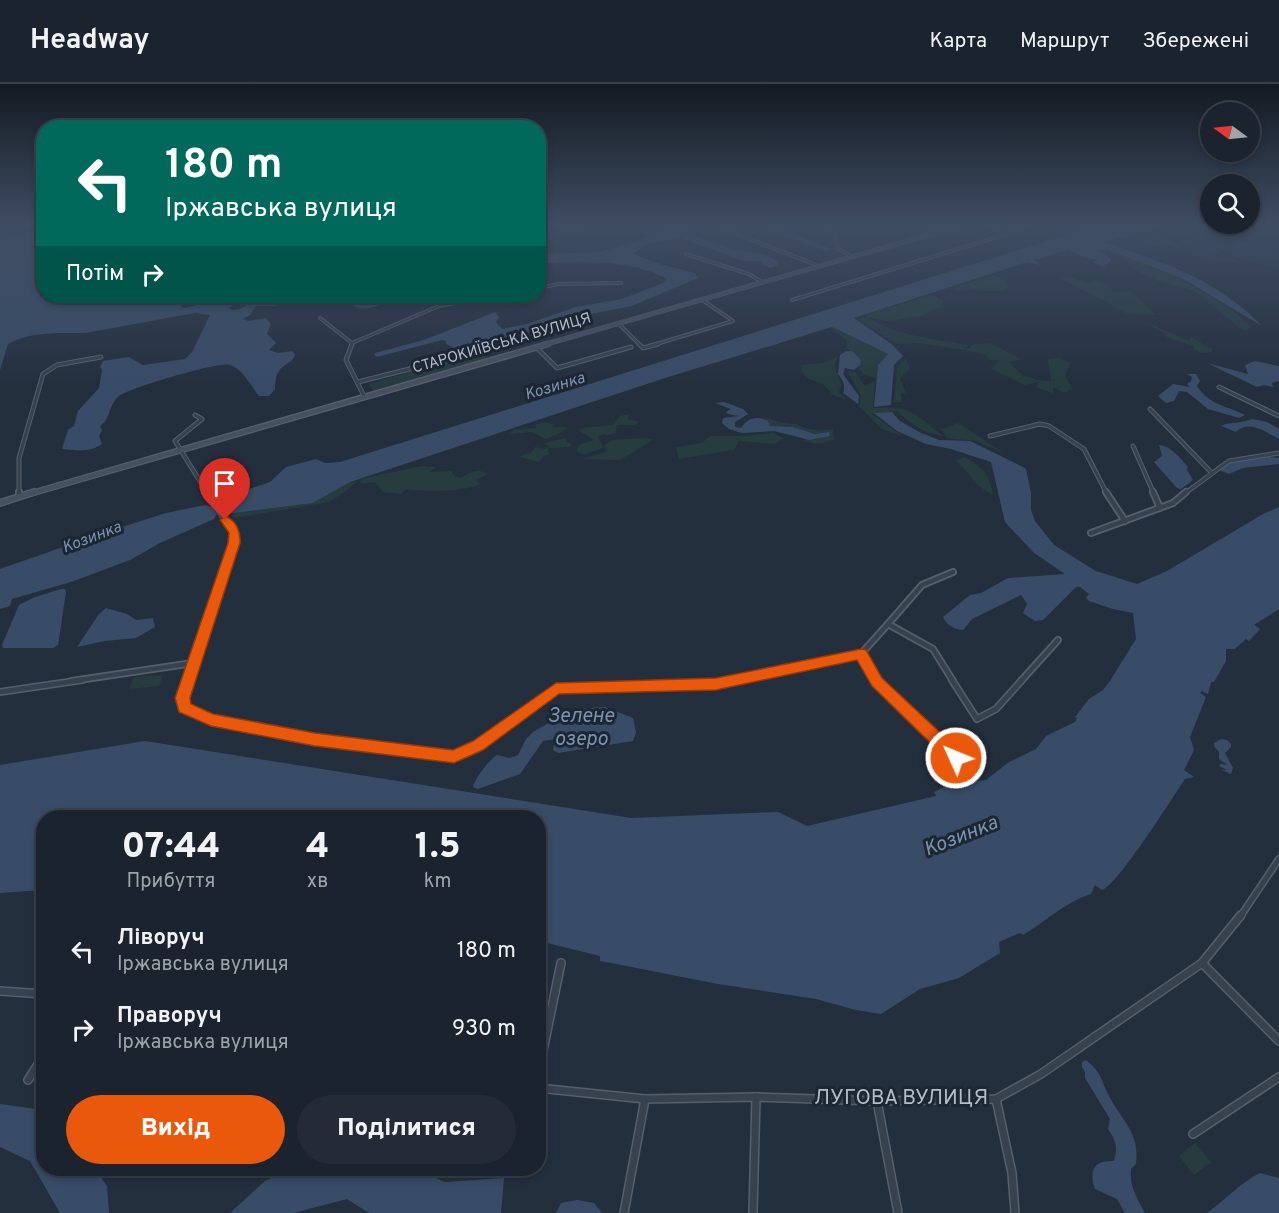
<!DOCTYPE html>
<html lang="uk">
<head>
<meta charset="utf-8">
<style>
  :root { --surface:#1b232e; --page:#242b36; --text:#f1f3f6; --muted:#a0a4aa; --line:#39404a; --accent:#ea580c }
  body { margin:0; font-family:Overpass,sans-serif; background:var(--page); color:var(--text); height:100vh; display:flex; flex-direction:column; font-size:22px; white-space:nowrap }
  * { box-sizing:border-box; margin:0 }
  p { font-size:20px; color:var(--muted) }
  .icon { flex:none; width:33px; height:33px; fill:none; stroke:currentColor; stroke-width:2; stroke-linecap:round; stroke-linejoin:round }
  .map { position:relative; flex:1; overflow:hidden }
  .sheet { position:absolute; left:36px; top:726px; width:510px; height:366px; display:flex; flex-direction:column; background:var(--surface); border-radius:24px; box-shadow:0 3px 9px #0003,0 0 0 2px var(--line) }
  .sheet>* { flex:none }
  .top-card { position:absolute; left:36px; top:36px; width:510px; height:183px; border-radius:24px; box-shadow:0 3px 9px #0003,0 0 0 2px var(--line); background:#00695c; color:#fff; overflow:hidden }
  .needle { width:39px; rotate:285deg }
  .buttons { position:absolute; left:1200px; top:18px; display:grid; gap:12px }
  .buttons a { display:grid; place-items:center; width:60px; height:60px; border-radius:50%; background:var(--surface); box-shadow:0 3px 9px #0003,0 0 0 2px var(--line); font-size:30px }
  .pin { position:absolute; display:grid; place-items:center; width:51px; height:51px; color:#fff; margin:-62px -26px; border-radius:50% 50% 50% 0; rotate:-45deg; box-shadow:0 0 6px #0007 }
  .pin .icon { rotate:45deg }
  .me { position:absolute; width:66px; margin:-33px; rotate:314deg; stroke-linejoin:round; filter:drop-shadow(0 0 4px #0008) }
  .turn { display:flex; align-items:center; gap:21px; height:126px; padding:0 30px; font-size:27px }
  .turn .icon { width:78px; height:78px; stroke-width:2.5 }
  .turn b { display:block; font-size:42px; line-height:51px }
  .then { display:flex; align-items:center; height:57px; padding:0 30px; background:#0003; gap:12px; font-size:22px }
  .eta { display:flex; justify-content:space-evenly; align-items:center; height:102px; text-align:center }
  .eta b { font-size:36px; font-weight:800; line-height:42px }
  .action { display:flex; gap:12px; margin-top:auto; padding:12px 30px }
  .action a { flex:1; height:69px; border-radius:36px; background:var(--accent); color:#fff; font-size:24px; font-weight:800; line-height:69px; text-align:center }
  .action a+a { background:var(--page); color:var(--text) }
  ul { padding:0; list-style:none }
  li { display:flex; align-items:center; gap:18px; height:78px; padding:0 30px }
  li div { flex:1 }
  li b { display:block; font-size:22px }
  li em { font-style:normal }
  header { display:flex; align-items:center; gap:36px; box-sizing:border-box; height:84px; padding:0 30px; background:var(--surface); border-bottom:2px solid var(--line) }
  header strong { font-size:28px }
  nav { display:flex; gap:33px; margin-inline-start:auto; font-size:21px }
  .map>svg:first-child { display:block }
  .green { fill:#263c3f }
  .water { fill:#394c67 }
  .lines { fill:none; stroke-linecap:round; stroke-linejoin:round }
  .street-far4-casing { stroke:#565f6c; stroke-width:4 }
  .street-far3-casing { stroke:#565f6c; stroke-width:5 }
  .street-far2-casing { stroke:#565f6c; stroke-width:8 }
  .street-far1-casing { stroke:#565f6c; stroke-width:8 }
  .street-casing { stroke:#565f6c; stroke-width:10 }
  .secondary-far2-casing { stroke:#565f6c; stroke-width:5 }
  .secondary-far1-casing { stroke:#565f6c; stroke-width:7 }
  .secondary-casing { stroke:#565f6c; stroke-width:8 }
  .street-far4 { stroke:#38414e; stroke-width:2 }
  .street-far3 { stroke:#38414e; stroke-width:3 }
  .street-far2 { stroke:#38414e; stroke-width:4.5 }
  .street-far1 { stroke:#38414e; stroke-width:5 }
  .street { stroke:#38414e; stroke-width:7 }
  .secondary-far2 { stroke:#465061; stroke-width:4 }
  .secondary-far1 { stroke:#465061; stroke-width:4.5 }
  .secondary { stroke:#465061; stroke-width:5 }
  .route { fill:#ea580c; stroke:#983908; stroke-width:1.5 }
  .labels { text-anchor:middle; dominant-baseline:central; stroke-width:6; stroke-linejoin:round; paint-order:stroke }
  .far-street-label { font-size:15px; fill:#b4bcc9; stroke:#1d2633 }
  .far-water-label { font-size:16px; font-style:italic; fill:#7c92b1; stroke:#1d2633 }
  .water-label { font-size:20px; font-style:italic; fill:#7c92b1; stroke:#1d2633 }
  .near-street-label { font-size:21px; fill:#b4bcc9; stroke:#1d2633 }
</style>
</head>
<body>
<header>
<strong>Headway</strong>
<nav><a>Карта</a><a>Маршрут</a><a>Збережені</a></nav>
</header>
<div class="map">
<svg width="1279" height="1129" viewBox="0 0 1279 1129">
  <rect width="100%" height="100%" fill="#242f3e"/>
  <!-- green -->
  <g class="green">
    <path d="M 1207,143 L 1229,153 L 1206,158 L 1185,148 Z"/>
    <path d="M 1145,147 L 1190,165 L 1189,162 L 1178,156 L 1182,155 L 1220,163 L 1248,158 L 1270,165 L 1279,171 L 1279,185 L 1224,169 L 1224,166 L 1218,167 L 1225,171 L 1192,165 L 1241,178 L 1213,177 L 1150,155 L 1183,171 L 1165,162 L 1149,162 L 1141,158 L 1147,156 L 1146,154 L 1137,152 Z"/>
    <path d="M 1102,167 L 1110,167 C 1153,184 1220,209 1251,243 L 1245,247 C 1228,237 1208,214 1193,207 C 1172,199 1149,198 1133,183 L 1138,181 Z"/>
    <path d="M 995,191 L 1005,197 L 1009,203 C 994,214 974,201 959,207 L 952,204 Z"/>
    <path d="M 1058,193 L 1074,194 L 1088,200 L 1097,195 L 1109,202 L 1114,208 L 1131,207 L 1156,231 L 1128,230 Z"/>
    <path d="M 931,211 L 943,216 L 943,224 L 933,225 L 922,233 C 909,231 899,237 887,237 C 880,237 874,233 868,233 C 896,252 935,255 968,261 L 964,266 L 917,259 L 896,260 L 858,236 L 867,233 L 863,232 L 869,230 Z"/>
    <path d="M 1143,237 L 1187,256 L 1191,256 L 1190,252 L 1212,265 L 1212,268 L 1202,269 L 1195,266 L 1193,262 L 1166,253 L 1164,249 Z"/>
    <path d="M 832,244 L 888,270 L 878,281 L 877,294 L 865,291 L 859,285 L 861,276 L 846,263 L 847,257 Z"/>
    <path d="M 990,259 L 1021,275 L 1010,278 C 1020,293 1033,296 1051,297 L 1048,275 L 1059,274 L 1070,279 L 1065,292 L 1073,305 L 1064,309 L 1053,303 L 1053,309 L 1042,306 L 1036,302 L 1039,298 L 1024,301 L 990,284 L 1001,276 L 990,276 L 985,271 L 966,266 L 974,260 Z"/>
    <path d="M 478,268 L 479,270 L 485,269 L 488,275 L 373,307 L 369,300 Z"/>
    <path d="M 838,272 L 834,282 L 842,301 L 839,308 L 847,316 L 833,311 L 824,301 L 808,294 L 801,287 L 802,281 L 823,279 Z"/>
    <path d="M 906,274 L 910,285 L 900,294 L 906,309 L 901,310 L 902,318 L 894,318 L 897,283 Z"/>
    <path d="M 847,286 L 855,288 L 865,302 L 875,297 L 873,324 C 911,321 914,329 943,352 C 925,350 909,339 897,327 L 872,330 L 902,352 L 882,345 L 859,322 L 861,312 Z"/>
    <path d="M 630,330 L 627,335 L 639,338 L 636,341 L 617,341 L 615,349 L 607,351 L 603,350 L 598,353 L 603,364 L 583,371 L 576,366 L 580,360 L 594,356 L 578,346 C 587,342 610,342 614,340 C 616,337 618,334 620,332 Z"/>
    <path d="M 761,332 C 776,336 781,340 797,340 C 805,347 824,347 834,345 L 832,349 L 836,355 L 820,360 L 800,357 L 809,356 L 829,348 L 815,350 L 793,343 L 770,342 Z"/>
    <path d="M 544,338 L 556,341 L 552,343 L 565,343 L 568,345 L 546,355 L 532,348 L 509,350 L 515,345 L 536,344 L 535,341 Z"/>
    <path d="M 958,339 L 1004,369 L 975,357 L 947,354 L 941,345 Z"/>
    <path d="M 773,349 L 784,354 L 775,360 L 739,357 L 734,366 L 679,375 L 676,363 L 702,359 L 710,352 L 747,352 Z"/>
    <path d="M 566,354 L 566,358 L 572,359 L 570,363 L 548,364 L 549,371 L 544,372 L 539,378 L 520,373 L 526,369 L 530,370 L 535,363 L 545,365 L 549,362 L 544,359 Z"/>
    <path d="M 645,354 L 653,356 L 620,376 L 581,375 L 607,368 L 605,361 L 613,356 Z"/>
    <path d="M 964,373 C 983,383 989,389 993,411 L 980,403 L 956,376 Z"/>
    <path d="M 421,382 L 436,383 L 430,388 L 451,387 L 455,393 L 461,394 C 471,388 477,384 488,390 L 475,396 L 481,400 C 465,408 423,408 406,405 L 401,410 L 383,408 L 375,398 L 360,400 L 361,395 Z"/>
    <path d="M 357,397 L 350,404 L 329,418 L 234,434 L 231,432 L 232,428 L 235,429 L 312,419 L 350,398 Z"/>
    <path d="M 163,591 L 159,602 L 129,605 L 134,593 Z"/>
    <path d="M 1195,1059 L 1211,1078 L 1194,1091 L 1179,1072 Z"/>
  </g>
  <!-- water -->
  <g class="water">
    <path d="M 673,142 L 688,142 L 687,148 L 692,151 L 729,164 L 767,171 L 778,177 L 779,180 L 771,184 L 761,180 L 763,178 L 740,176 L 681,154 L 646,160 L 633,170 L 663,181 L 695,189 L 698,194 L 632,222 L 576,233 L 515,253 L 492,256 L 457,265 L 446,260 L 446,257 L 442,256 L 377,273 L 374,271 L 375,269 L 424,256 L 495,228 L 499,233 L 496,238 L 502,245 L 527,240 L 576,223 L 622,215 L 663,199 L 667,195 C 637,176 574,176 539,180 L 539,170 L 600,168 L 655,151 Z"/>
    <path d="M 758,142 L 776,142 L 831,165 L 824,167 Z"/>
    <path d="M 1095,142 L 1166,142 L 1105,158 C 1165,180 1216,194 1262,242 L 1183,195 L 1108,166 L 1098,166 L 1111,175 L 1111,178 L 1103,182 L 1093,178 L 1098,175 L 1090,175 L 1068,166 L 1035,176 L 1041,181 L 1027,178 L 854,234 L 893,261 L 903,272 L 894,281 L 891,321 L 874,323 L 878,281 L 888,270 L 832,243 L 665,294 L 350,398 L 313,419 L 235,429 L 224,429 L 220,423 L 222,420 L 220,415 L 270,398 L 286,383 L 316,375 L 325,379 L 340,378 Z"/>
    <path d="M 43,147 L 44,212 L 207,212 L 180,220 L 181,223 L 185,224 L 212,217 L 217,212 L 243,212 L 232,218 L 235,220 L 229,224 L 232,226 L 240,225 L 256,216 L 272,217 L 301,212 L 331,212 L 274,222 L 256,222 L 250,231 L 242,235 L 249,237 L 266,234 L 271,240 L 267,250 L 276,259 L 269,266 L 278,269 L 292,267 L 295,270 C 292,284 275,276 275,305 L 269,312 L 259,312 C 251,302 244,287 231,281 C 220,277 130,304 119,312 C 108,321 111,335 100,342 L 102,346 L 99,352 L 102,360 C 90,369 76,366 62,365 L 68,346 L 74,342 L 78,327 L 99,304 L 102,286 L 100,283 L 103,277 L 129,273 L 143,281 L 185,275 L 192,268 L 210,231 L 195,229 L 85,249 C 61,249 29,247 8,260 L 0,286 L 0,151 Z"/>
    <path d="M 357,212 L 370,212 L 364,215 L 369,218 L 386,212 L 395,212 C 386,220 363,230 352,221 L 352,215 Z"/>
    <path d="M 846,267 L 852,267 L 861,276 L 860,281 L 854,286 L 845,284 L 843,290 L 859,312 L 858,320 L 843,309 C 846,302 843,296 838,290 L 840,271 Z"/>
    <path d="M 1255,277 L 1279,282 L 1279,297 L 1272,299 L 1273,303 L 1264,301 L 1257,303 L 1207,279 L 1248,290 L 1245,281 Z"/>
    <path d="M 1187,290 L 1196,290 L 1200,297 L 1197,302 C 1209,321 1227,322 1245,331 L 1239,334 L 1208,325 L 1187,308 L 1179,307 L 1174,317 L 1166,319 L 1158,312 L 1173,300 L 1190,303 L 1187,300 L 1191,297 L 1192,293 Z"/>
    <path d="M 724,318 L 743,325 L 748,330 L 735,338 L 735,343 L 741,344 C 749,333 757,332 768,337 L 770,342 L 793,343 L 815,350 L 829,348 L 830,352 L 809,356 L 774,347 L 742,349 L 729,345 L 722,339 L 723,334 L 739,332 L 728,330 L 726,328 L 731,325 L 715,319 Z"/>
    <path d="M 892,328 L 900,337 L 919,348 L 939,356 L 970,357 L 1023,383 L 1026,385 L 1031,409 L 1031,426 L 1035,437 L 1054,461 L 1096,487 L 1137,500 L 1167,487 L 1263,430 L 1279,423 L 1279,525 L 1254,541 L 1260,545 L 1249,557 L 1246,555 L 1235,565 L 1226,565 L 1226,577 L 1214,598 L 1211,598 L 1208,610 L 1202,607 L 1200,609 L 1206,613 L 1190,653 L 1194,666 L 1184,686 L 1194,693 L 1185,695 C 1172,714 1118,801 1102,806 L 1095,801 L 1091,810 C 1065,818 1045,838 1023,851 L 1020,849 L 999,858 L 1000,869 L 959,894 L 920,905 L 881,930 L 856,926 L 816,915 L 718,900 L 606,878 L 600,877 L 600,872 L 539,857 L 538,734 L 44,734 L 43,806 L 0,809 L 0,681 L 145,657 L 631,734 L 778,728 L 807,742 L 936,712 L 934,708 L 958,696 L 967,698 L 986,696 L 1009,678 L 1036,665 L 1046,652 L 1075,638 L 1077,634 L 1075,633 L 1089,615 L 1103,606 L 1110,597 L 1136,555 L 1133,529 L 1113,525 L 1089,517 L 1086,514 L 1089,510 L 1080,503 L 1076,503 L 1043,536 L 1035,537 L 1023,529 L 1027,520 L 1021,511 L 972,535 L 963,546 C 956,546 946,541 943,533 L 970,511 L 981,509 L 1008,494 L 1065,490 L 1034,469 L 1005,438 L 991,378 L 951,365 L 926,360 L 897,347 L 874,329 Z"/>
    <path d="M 1252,335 L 1267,338 L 1279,345 L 1279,355 C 1265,348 1249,335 1236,348 L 1221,342 C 1231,337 1241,340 1252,335 Z"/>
    <path d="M 1159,361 C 1171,362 1180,374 1188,383 L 1187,386 L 1193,396 L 1181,405 L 1177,404 L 1154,378 L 1162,372 Z"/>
    <path d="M 1260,372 L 1279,374 L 1279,380 L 1243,384 L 1229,390 L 1219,386 L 1231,378 Z"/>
    <path d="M 205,421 L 213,423 L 217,430 L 214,435 L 160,459 L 130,476 L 71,498 L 12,515 L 10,522 L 0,525 L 0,485 L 86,455 L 87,450 L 96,447 L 97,451 L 166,429 Z"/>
    <path d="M 61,505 L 65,505 L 66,508 L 58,561 L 53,564 L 3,564 L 2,561 L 19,521 L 35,513 Z"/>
    <path d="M 106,524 L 127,530 L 136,536 L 153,534 L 155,543 L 136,554 L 105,557 L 77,563 L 99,530 Z"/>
    <path d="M 605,623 L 633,634 L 636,649 L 633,657 L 558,669 L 553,666 L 555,655 L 543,657 L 520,690 L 478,705 L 473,703 C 475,694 489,676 497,671 L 510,674 L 518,671 L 526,655 L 533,648 L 573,625 Z"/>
    <path d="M 1221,655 L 1227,656 L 1231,660 L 1231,663 L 1225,669 L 1233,684 L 1231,690 L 1221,686 L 1227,686 L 1219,682 L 1220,680 L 1228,681 L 1219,675 L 1219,668 L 1214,662 L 1214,659 Z"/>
    <path d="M 1086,976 C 1103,990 1100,995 1109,1012 C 1122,1037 1140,1049 1136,1080 L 1131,1085 C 1129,1102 1137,1114 1145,1129 L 1125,1129 L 1117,1115 L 1095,1105 C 1089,1087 1093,1076 1114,1077 C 1118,1063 1116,1057 1108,1045 L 1110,1035 L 1085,994 L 1085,988 L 1082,983 L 1082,978 Z"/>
    <path d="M 0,1020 L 43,1026 L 44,1084 L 95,1085 L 107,1102 L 109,1129 L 60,1129 L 30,1077 L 0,1063 Z"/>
    <path d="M 289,1085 L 419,1085 L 444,1098 L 504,1094 L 501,1129 L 369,1129 L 347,1115 L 293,1129 L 230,1129 L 265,1097 Z"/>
    <path d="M 1260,1089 L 1279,1094 L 1279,1129 L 1207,1129 C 1225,1116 1240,1099 1260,1089 Z"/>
    <path d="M 577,1116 L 594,1119 L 602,1129 L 556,1129 L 561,1119 Z"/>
  </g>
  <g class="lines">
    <!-- street-far4 casing -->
    <g class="street-far4-casing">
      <g id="street-far4">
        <path d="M 822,142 L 834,149 L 837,164 L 852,173"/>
        <path d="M 986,142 L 1005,150"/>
        <path d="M 724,145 L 819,182"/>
        <path d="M 563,148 L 589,142"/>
        <path d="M 686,170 L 749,190 L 762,198"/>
        <path d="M 538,204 L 559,200 L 621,199"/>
        <path d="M 792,216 L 1033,142"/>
        <path d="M 320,234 L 352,259 L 351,261"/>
        <path d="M 618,239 L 640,261"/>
        <path d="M 352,259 L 439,222 L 494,212"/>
        <path d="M 653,261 L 733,237 L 701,215"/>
      </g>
    </g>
    <!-- street-far3 casing -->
    <g class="street-far3-casing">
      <g id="street-far3">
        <path d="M 352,260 L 346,276 L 364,312"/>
        <path d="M 639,260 L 643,264 L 658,260"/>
        <path d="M 536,263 L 557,284 L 631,263"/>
        <path d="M 358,298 L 449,275"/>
        <path d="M 1219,303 L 1279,332"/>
        <path d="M 1150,325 L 1211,388"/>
        <path d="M 195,331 L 202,335 L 175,357 L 208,410"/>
        <path d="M 990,352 L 1040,340 L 1049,342 L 1084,365 L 1107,410"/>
        <path d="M 1133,362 L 1154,410"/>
        <path d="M 19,410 L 19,374 L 43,290 L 57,281 L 101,273"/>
        <path d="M 1184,410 L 1229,377 L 1279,369"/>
      </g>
    </g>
    <!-- street-far2 casing -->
    <g class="street-far2-casing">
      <g id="street-far2">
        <path d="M 19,408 L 19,412"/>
        <path d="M 1106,408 L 1125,437"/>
        <path d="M 1153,408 L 1160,424"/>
        <path d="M 1091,449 L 1173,419 L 1186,408"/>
        <path d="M 888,540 L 922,501 L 953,488"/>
        <path d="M 861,570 L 877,597"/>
        <path d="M 72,597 L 193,579"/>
        <path d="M 189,597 L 234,459 L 235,449 L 207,408"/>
        <path d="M 732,597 L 861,570 L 888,540 L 933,565 L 953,597"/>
        <path d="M 1021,597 L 1058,556"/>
      </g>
    </g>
    <!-- street-far1 casing -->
    <g class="street-far1-casing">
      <g id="street-far1">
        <path d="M 189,596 L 183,614 L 184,624 L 211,636 L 315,656 L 454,673 L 478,662 L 556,605 L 716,600 L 740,596"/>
        <path d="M 876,596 L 956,674"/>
        <path d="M 952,596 L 977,635 L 996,625 L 1022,596"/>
        <path d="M 0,608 L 82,596"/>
        <path d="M 1240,833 L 1279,775"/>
      </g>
    </g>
    <!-- street casing -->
    <g class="street-casing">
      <g id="street">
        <path d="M 1202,879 L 1279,957"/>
        <path d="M 0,907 L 44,910"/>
        <path d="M 538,991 L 561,879"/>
        <path d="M 28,996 L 44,971"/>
        <path d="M 538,1004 L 645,1015 L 756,1013 L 877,1017 L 996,1015 L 1041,990 L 1202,879 L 1241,831"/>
        <path d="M 996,1015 L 1012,1089 L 1015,1129"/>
        <path d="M 877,1017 L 898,1129"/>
        <path d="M 1193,1050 L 1279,993"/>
        <path d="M 624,1129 L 645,1015"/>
        <path d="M 753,1129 L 756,1013"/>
      </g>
    </g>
    <!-- secondary-far2 casing -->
    <g class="secondary-far2-casing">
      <path id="secondary-far2" d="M 543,261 L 960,142"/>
    </g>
    <!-- secondary-far1 casing -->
    <g class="secondary-far1-casing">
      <path id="secondary-far1" d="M 29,410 L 548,260"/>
    </g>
    <!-- secondary casing -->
    <g class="secondary-casing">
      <path id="secondary" d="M 0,419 L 34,408"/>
    </g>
    <!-- street-far4 -->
    <use href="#street-far4" class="street-far4"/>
    <!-- street-far3 -->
    <use href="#street-far3" class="street-far3"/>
    <!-- street-far2 -->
    <use href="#street-far2" class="street-far2"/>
    <!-- street-far1 -->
    <use href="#street-far1" class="street-far1"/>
    <!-- street -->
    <use href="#street" class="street"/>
    <!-- secondary-far2 -->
    <use href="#secondary-far2" class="secondary-far2"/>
    <!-- secondary-far1 -->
    <use href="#secondary-far1" class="secondary-far1"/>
    <!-- secondary -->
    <use href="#secondary" class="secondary"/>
  </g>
  <!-- sky -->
  <linearGradient id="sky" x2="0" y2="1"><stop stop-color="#141a22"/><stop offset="0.47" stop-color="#3f4d63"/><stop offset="1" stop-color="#3f4d63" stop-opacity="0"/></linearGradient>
  <rect width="1279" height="300" fill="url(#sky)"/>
  <!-- route -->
  <path class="route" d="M 225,432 C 236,436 241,448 240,459 L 190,614 L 191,620 L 213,630 L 315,649 L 453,666 L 473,657 L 556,599 L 716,594 L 861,565 L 866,566 L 882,594 L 962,669 L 964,674 L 962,679 L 956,681 L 951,679 L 872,602 L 857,576 L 716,606 L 559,610 L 483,666 L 454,679 L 315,662 L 211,642 L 179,628 L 175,614 L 228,459 L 229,449 L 220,436 Z"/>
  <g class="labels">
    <!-- far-street labels -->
    <g class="far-street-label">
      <text transform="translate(502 260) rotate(-16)">СТАРОКИЇВСЬКА ВУЛИЦЯ</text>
    </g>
    <!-- far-water labels -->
    <g class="far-water-label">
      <text transform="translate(555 303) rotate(-17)">Козинка</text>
      <text transform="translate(92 454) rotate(-21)">Козинка</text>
    </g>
    <!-- water labels -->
    <g class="water-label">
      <text x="581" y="633">Зелене<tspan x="581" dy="23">озеро</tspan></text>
      <text transform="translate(961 753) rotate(-22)">Козинка</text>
    </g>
    <!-- near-street labels -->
    <g class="near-street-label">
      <text x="901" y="1014">ЛУГОВА ВУЛИЦЯ</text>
    </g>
  </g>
</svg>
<div class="buttons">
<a><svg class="needle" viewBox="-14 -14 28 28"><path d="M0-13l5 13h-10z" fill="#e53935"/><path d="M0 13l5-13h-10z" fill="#a0a4aa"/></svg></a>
<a><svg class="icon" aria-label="search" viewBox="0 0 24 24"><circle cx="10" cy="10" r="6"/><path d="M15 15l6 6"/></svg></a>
</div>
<div class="pin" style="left:225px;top:436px;background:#d93025"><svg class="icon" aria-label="arrive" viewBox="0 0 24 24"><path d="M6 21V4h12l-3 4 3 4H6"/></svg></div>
<svg class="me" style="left:956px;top:674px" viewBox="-20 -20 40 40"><circle r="17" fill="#ea580c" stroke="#fff" stroke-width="3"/><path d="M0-11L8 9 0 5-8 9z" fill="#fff"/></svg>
<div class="top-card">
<div class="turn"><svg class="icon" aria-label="left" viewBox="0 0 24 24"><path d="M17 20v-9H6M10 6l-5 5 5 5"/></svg><div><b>180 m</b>Іржавська вулиця</div></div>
<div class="then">Потім<svg class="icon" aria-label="right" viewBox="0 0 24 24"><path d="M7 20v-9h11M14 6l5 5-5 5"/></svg></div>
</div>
<section class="sheet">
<div class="eta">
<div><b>07:44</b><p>Прибуття</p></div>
<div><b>4</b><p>хв</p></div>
<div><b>1.5</b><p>km</p></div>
</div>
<ul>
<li><svg class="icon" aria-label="left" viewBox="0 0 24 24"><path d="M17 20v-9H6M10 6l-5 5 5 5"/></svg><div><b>Ліворуч</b><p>Іржавська вулиця</p></div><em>180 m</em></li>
<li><svg class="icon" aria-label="right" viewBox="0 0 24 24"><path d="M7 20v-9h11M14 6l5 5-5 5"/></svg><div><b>Праворуч</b><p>Іржавська вулиця</p></div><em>930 m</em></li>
</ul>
<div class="action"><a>Вихід</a><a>Поділитися</a></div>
</section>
</div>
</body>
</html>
